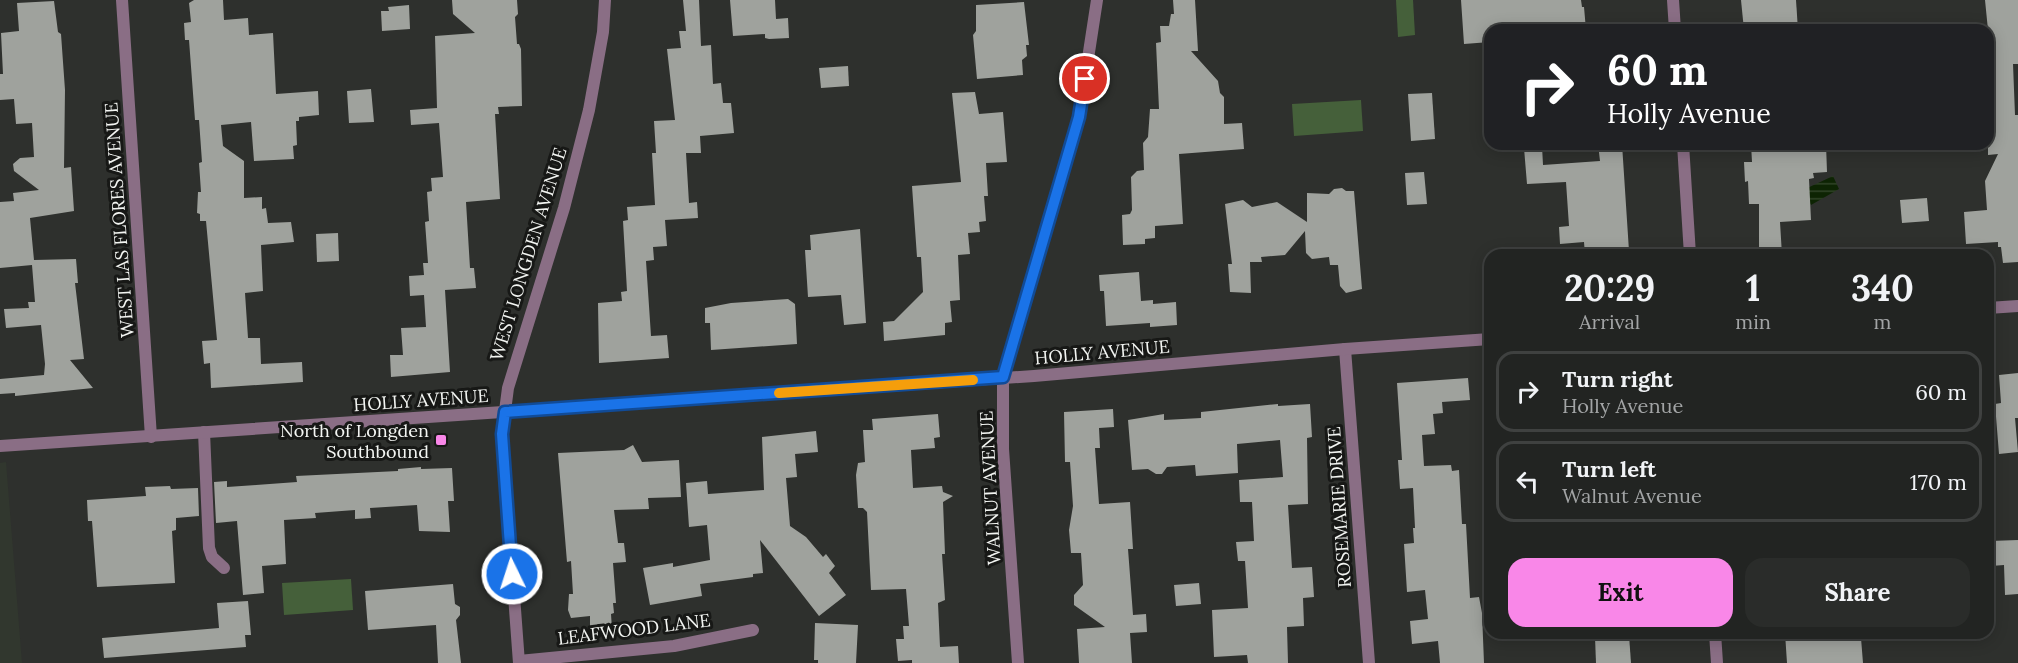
<!DOCTYPE html>
<html lang="en">
<head>
<meta charset="utf-8">
<style>
  :root { --surface:#222422; --page:#2a2c2a; --text:#f1f3f6; --muted:#a2a4a5; --line:#3f4140; --accent:#f987e8 }
  body { margin:0; font-family:Lora,serif; background:var(--page); color:var(--text); height:100vh; display:flex; flex-direction:column; font-size:22px; white-space:nowrap }
  * { box-sizing:border-box; margin:0 }
  p { font-size:20px; color:var(--muted) }
  .icon { flex:none; width:33px; height:33px; fill:none; stroke:currentColor; stroke-width:2; stroke-linecap:round; stroke-linejoin:round }
  .map { position:relative; flex:1; overflow:hidden }
  .side { position:absolute; left:1484px; top:249px; width:510px; height:390px; display:flex; flex-direction:column; background:var(--surface); border-radius:18px; box-shadow:0 3px 15px #0003,0 0 0 2px var(--line) }
  .side>* { flex:none }
  .top-card { position:absolute; left:1484px; top:24px; width:510px; height:126px; border-radius:18px; box-shadow:0 3px 15px #0003,0 0 0 2px var(--line); background:#202124; color:#fff; overflow:hidden }
  .pin { position:absolute; display:grid; place-items:center; width:51px; height:51px; color:#fff; margin:-26px; border:3px solid #fff; border-radius:50%; box-shadow:0 2px 6px #0007 }
  .me { position:absolute; width:66px; margin:-33px; rotate:356deg; stroke-linejoin:round; filter:drop-shadow(0 0 4px #0008) }
  .turn { display:flex; align-items:center; gap:21px; height:126px; padding:0 24px; font-size:27px }
  .turn .icon { width:78px; height:78px; stroke-width:2.5 }
  .turn b { display:block; font-size:42px; line-height:51px }
  .eta { display:flex; justify-content:space-evenly; align-items:center; height:102px; text-align:center }
  .eta b { font-size:36px; font-weight:700; line-height:42px }
  .cta { display:flex; gap:12px; margin-top:auto; padding:12px 24px }
  .cta a { flex:1; height:69px; border-radius:18px; background:var(--accent); color:#111; font-size:24px; font-weight:700; line-height:69px; text-align:center }
  .cta a+a { background:var(--page); color:var(--text) }
  ul { padding:0; list-style:none }
  li { display:flex; align-items:center; gap:18px; height:81px; margin:0 12px 9px; padding:0 12px; border:3px solid var(--line); border-radius:18px }
  li div { flex:1 }
  li b { display:block; font-size:22px }
  li em { font-style:normal }
  .map>svg:first-child { display:block }
  .built { fill:#31372e }
  .garden { fill:#45603a }
  .water { fill:url(#water-rules) }
  .building { fill:#9fa29d }
  .lines { fill:none; stroke-linecap:round; stroke-linejoin:round }
  .service { stroke:#8a6e85; stroke-width:12 }
  .minor { stroke:#8a6e85; stroke-width:12 }
  .tertiary { stroke:#8a6e85; stroke-width:12 }
  .route-casing { stroke:#114b97; stroke-width:15 }
  .route { stroke:#1a73e8; stroke-width:10 }
  .slow { stroke:#f59e0b; stroke-width:10 }
  .poi-dot { fill:#f987e8; stroke:#171816; stroke-width:2 }
  .labels { text-anchor:middle; dominant-baseline:central; stroke-width:6; stroke-linejoin:round; paint-order:stroke }
  .street-label { font-size:18px; fill:#f3f5f2; stroke:#171816 }
  .poi-label { font-size:18px; fill:#f3f5f2; stroke:#171816; text-anchor:end }
</style>
</head>
<body>
<div class="map">
<svg width="2018" height="663" viewBox="0 0 2018 663">
  <defs>
    <pattern id="water-rules" width="6" height="5" patternUnits="userSpaceOnUse" patternTransform="scale(1.5)"><rect width="6" height="5" fill="#0d2403"/><path d="M0 2.5h6" fill="none" stroke="#314428"/></pattern>
  </defs>
  <rect width="100%" height="100%" fill="#2e302d"/>
  <!-- built -->
  <path class="built" d="M 6,462 L 22,663 L 0,663 L 0,463 Z"/>
  <!-- garden -->
  <g class="garden">
    <path d="M 1396,0 L 1413,0 L 1415,35 L 1398,37 Z"/>
    <path d="M 1361,100 L 1363,131 L 1294,136 L 1292,104 Z"/>
    <path d="M 351,579 L 353,610 L 284,615 L 282,583 Z"/>
  </g>
  <!-- water -->
  <path class="water" d="M 1833,176 L 1839,189 L 1811,205 L 1803,190 Z"/>
  <!-- building -->
  <g class="building">
    <path d="M 194,0 L 223,0 L 224,20 L 248,18 L 249,35 L 273,33 L 276,94 L 318,91 L 319,115 L 299,117 L 299,121 L 296,121 L 297,145 L 293,146 L 294,159 L 254,161 L 251,122 L 221,125 L 223,146 L 244,161 L 244,198 L 262,197 L 262,209 L 266,208 L 268,223 L 291,222 L 294,242 L 261,245 L 263,291 L 245,293 L 248,338 L 260,338 L 261,364 L 302,362 L 303,382 L 211,388 L 210,363 L 204,364 L 202,341 L 217,340 L 206,221 L 200,221 L 200,214 L 197,213 L 198,192 L 201,192 L 199,163 L 202,162 L 199,120 L 195,120 L 189,40 L 185,40 L 184,23 L 191,22 L 189,3 Z"/>
    <path d="M 452,0 L 517,0 L 518,14 L 515,17 L 517,44 L 519,44 L 521,49 L 522,106 L 498,107 L 499,114 L 495,114 L 500,199 L 466,202 L 470,268 L 474,268 L 476,288 L 445,290 L 450,372 L 391,377 L 390,355 L 403,355 L 401,328 L 426,327 L 424,295 L 410,296 L 409,276 L 424,275 L 423,263 L 428,263 L 425,222 L 429,221 L 427,192 L 432,191 L 431,178 L 443,177 L 439,123 L 411,125 L 410,110 L 437,108 L 435,36 L 475,33 L 453,14 Z"/>
    <path d="M 683,0 L 699,0 L 701,46 L 711,45 L 713,84 L 721,83 L 723,103 L 731,103 L 734,133 L 700,136 L 701,153 L 686,153 L 689,203 L 697,202 L 698,218 L 665,220 L 667,246 L 653,247 L 654,260 L 646,261 L 651,336 L 667,335 L 669,358 L 599,363 L 598,303 L 622,301 L 621,292 L 627,291 L 623,221 L 628,220 L 627,207 L 655,205 L 652,153 L 656,153 L 654,121 L 675,120 L 667,49 L 681,48 L 679,31 L 686,31 Z"/>
    <path d="M 730,0 L 775,0 L 776,19 L 788,18 L 789,38 L 769,39 L 765,38 L 765,34 L 733,36 Z"/>
    <path d="M 1173,0 L 1195,0 L 1198,51 L 1191,51 L 1218,81 L 1220,93 L 1224,97 L 1224,124 L 1242,123 L 1244,149 L 1179,154 L 1183,224 L 1155,226 L 1155,238 L 1145,239 L 1145,244 L 1123,245 L 1122,215 L 1130,214 L 1132,210 L 1131,177 L 1137,171 L 1144,170 L 1143,143 L 1148,137 L 1150,109 L 1159,109 L 1156,43 L 1161,42 L 1160,26 L 1169,26 L 1171,14 L 1174,14 Z"/>
    <path d="M 1461,0 L 1581,0 L 1582,7 L 1584,7 L 1586,30 L 1490,30 L 1490,42 L 1464,44 Z"/>
    <path d="M 1741,0 L 1796,0 L 1798,30 L 1744,30 Z"/>
    <path d="M 1985,0 L 2018,0 L 2018,64 L 2013,64 L 2015,115 L 2018,115 L 2018,262 L 2003,263 L 2001,247 L 1998,247 L 1998,242 L 1966,244 L 1964,212 L 1987,210 L 1985,181 L 1998,154 L 1988,155 L 1988,30 Z"/>
    <path d="M 54,1 L 58,32 L 61,34 L 65,90 L 64,168 L 71,167 L 74,211 L 30,218 L 34,260 L 76,259 L 78,283 L 75,283 L 84,359 L 70,360 L 93,388 L 15,396 L 15,393 L 0,394 L 0,379 L 44,375 L 45,364 L 41,325 L 6,328 L 4,309 L 29,308 L 28,302 L 35,302 L 32,265 L 0,268 L 0,202 L 14,201 L 13,193 L 39,190 L 14,171 L 13,164 L 20,158 L 34,157 L 32,123 L 16,124 L 14,99 L 0,100 L 0,74 L 3,74 L 1,33 L 19,31 L 17,3 Z"/>
    <path d="M 1024,2 L 1029,45 L 1026,45 L 1027,56 L 1022,60 L 1023,75 L 977,79 L 973,35 L 976,31 L 976,5 Z"/>
    <path d="M 409,5 L 410,29 L 382,31 L 381,11 L 389,11 L 388,7 Z"/>
    <path d="M 848,66 L 849,86 L 821,88 L 819,68 Z"/>
    <path d="M 371,89 L 374,122 L 349,123 L 347,91 Z"/>
    <path d="M 975,92 L 979,114 L 1003,112 L 1007,162 L 986,163 L 988,196 L 984,196 L 986,221 L 979,222 L 980,232 L 968,233 L 970,254 L 958,255 L 960,300 L 950,301 L 952,322 L 945,323 L 945,335 L 884,341 L 883,322 L 894,321 L 923,292 L 921,257 L 917,257 L 912,186 L 961,182 L 952,93 Z"/>
    <path d="M 1432,93 L 1435,139 L 1411,141 L 1408,94 Z"/>
    <path d="M 1598,144 L 1622,144 L 1629,251 L 1624,251 L 1625,255 L 1585,255 L 1584,242 L 1560,244 L 1559,227 L 1569,226 L 1566,182 L 1527,184 L 1524,148 L 1542,146 L 1543,165 L 1600,161 Z"/>
    <path d="M 1751,144 L 1826,144 L 1827,172 L 1813,173 L 1814,178 L 1809,179 L 1811,220 L 1780,222 L 1782,255 L 1759,255 L 1759,204 L 1749,204 L 1748,181 L 1745,182 L 1744,162 L 1752,162 Z"/>
    <path d="M 1424,172 L 1427,204 L 1407,205 L 1405,173 Z"/>
    <path d="M 1342,188 L 1346,191 L 1354,191 L 1362,289 L 1346,293 L 1340,286 L 1338,265 L 1330,265 L 1329,257 L 1312,259 L 1306,253 L 1305,231 L 1285,255 L 1261,257 L 1262,262 L 1250,262 L 1251,293 L 1230,292 L 1228,264 L 1232,264 L 1225,204 L 1243,200 L 1252,207 L 1277,202 L 1307,222 L 1307,193 L 1329,194 L 1334,189 Z"/>
    <path d="M 1927,198 L 1929,221 L 1902,223 L 1900,200 Z"/>
    <path d="M 860,229 L 866,323 L 844,325 L 841,295 L 808,297 L 805,250 L 811,250 L 810,235 Z"/>
    <path d="M 338,233 L 339,261 L 317,262 L 316,234 Z"/>
    <path d="M 1139,272 L 1141,301 L 1153,300 L 1153,304 L 1176,302 L 1177,325 L 1150,327 L 1150,323 L 1106,326 L 1104,291 L 1100,291 L 1099,275 Z"/>
    <path d="M 788,299 L 795,304 L 797,344 L 711,350 L 710,323 L 705,323 L 705,308 L 731,303 Z"/>
    <path d="M 2018,373 L 2018,418 L 2015,418 L 2018,452 L 1999,454 L 1995,404 L 2001,403 L 1999,375 Z"/>
    <path d="M 1468,378 L 1470,400 L 1442,402 L 1443,413 L 1433,414 L 1435,434 L 1422,435 L 1424,466 L 1451,465 L 1452,471 L 1459,470 L 1462,524 L 1466,524 L 1470,598 L 1479,597 L 1482,613 L 1484,663 L 1440,663 L 1438,641 L 1412,644 L 1410,621 L 1428,619 L 1425,590 L 1407,592 L 1404,544 L 1414,543 L 1413,528 L 1415,528 L 1413,488 L 1400,489 L 1398,460 L 1402,460 L 1397,383 Z"/>
    <path d="M 1278,404 L 1278,406 L 1310,404 L 1312,437 L 1307,438 L 1308,504 L 1288,505 L 1292,568 L 1312,567 L 1314,597 L 1303,598 L 1304,626 L 1287,627 L 1288,663 L 1248,663 L 1247,655 L 1214,657 L 1212,610 L 1248,608 L 1245,561 L 1238,561 L 1236,542 L 1254,541 L 1252,502 L 1240,502 L 1239,480 L 1283,477 L 1280,440 L 1237,444 L 1238,473 L 1196,476 L 1195,465 L 1167,467 L 1162,474 L 1156,474 L 1148,469 L 1132,470 L 1128,420 L 1164,414 L 1164,420 L 1201,418 L 1201,412 Z"/>
    <path d="M 1113,409 L 1114,427 L 1099,428 L 1100,448 L 1095,448 L 1099,504 L 1130,502 L 1133,549 L 1128,549 L 1133,615 L 1146,614 L 1147,632 L 1130,633 L 1132,663 L 1079,663 L 1077,629 L 1105,627 L 1074,605 L 1074,595 L 1083,585 L 1081,553 L 1071,553 L 1069,530 L 1073,506 L 1070,462 L 1065,462 L 1064,412 Z"/>
    <path d="M 938,414 L 940,437 L 934,438 L 935,448 L 911,450 L 913,488 L 942,486 L 943,492 L 953,496 L 943,502 L 945,554 L 942,554 L 945,600 L 938,603 L 940,647 L 958,646 L 959,663 L 912,663 L 912,660 L 898,661 L 896,639 L 904,639 L 903,626 L 909,626 L 906,589 L 871,590 L 867,512 L 863,508 L 858,508 L 856,475 L 858,463 L 865,462 L 863,430 L 873,430 L 872,419 Z"/>
    <path d="M 816,431 L 818,452 L 795,454 L 797,477 L 786,478 L 790,526 L 806,537 L 823,557 L 826,554 L 835,566 L 829,573 L 846,595 L 819,616 L 760,540 L 763,573 L 753,574 L 753,577 L 700,584 L 702,596 L 650,605 L 643,568 L 673,563 L 673,567 L 710,560 L 707,525 L 689,527 L 686,483 L 707,481 L 708,494 L 764,490 L 762,437 Z"/>
    <path d="M 633,445 L 642,462 L 679,460 L 681,497 L 648,498 L 649,509 L 614,510 L 618,543 L 624,543 L 626,562 L 613,563 L 616,603 L 613,603 L 614,613 L 611,614 L 612,629 L 590,630 L 590,616 L 571,618 L 568,610 L 569,594 L 573,594 L 571,561 L 567,562 L 558,453 L 624,450 Z"/>
    <path d="M 421,467 L 421,469 L 452,468 L 454,501 L 448,501 L 450,532 L 419,531 L 417,505 L 370,508 L 371,518 L 355,519 L 355,510 L 315,513 L 316,518 L 284,520 L 286,564 L 262,566 L 264,593 L 243,595 L 237,521 L 216,523 L 214,482 L 227,481 L 227,487 L 256,485 L 297,482 L 296,476 L 398,471 L 398,469 Z"/>
    <path d="M 170,486 L 171,489 L 198,488 L 199,516 L 176,518 L 176,530 L 172,531 L 175,583 L 97,587 L 92,521 L 88,521 L 87,500 L 146,496 L 145,487 Z"/>
    <path d="M 2018,540 L 2018,594 L 2005,595 L 2004,565 L 1991,566 L 1990,541 Z"/>
    <path d="M 1199,583 L 1201,604 L 1176,606 L 1174,585 Z"/>
    <path d="M 453,584 L 455,604 L 460,607 L 460,615 L 456,620 L 461,663 L 438,663 L 436,625 L 368,630 L 365,591 Z"/>
    <path d="M 248,601 L 251,635 L 245,635 L 246,647 L 104,658 L 102,638 L 219,628 L 217,603 Z"/>
    <path d="M 815,623 L 858,625 L 856,663 L 818,663 L 818,660 L 814,660 Z"/>
    <path d="M 1785,633 L 1852,633 L 1852,639 L 1861,638 L 1863,663 L 1787,663 Z"/>
    <path d="M 1629,635 L 1631,663 L 1596,663 L 1595,637 Z"/>
  </g>
  <g class="lines">
    <!-- service -->
    <path class="service" d="M 204,432 L 209,548 L 212,557 L 224,568"/>
    <!-- minor -->
    <g class="minor">
      <path d="M 122,0 L 151,437"/>
      <path d="M 1673,0 L 1675,30"/>
      <path d="M 1683,144 L 1690,255"/>
      <path d="M 1345,349 L 1369,663"/>
      <path d="M 1715,633 L 1717,663"/>
      <path d="M 519,661 L 674,646 L 753,630"/>
      <path d="M 1018,663 L 1003,449 L 1003,377 L 1079,117 L 1097,0"/>
    </g>
    <!-- tertiary -->
    <g class="tertiary">
      <path d="M 1988,308 L 2018,306"/>
      <path d="M 0,446 L 1034,376 L 1345,349 L 1490,339"/>
      <path d="M 519,663 L 502,434 L 508,388 L 564,208 L 589,110 L 603,32 L 605,0"/>
    </g>
  </g>
  <g class="lines">
    <!-- route casing -->
    <g class="route-casing">
      <path id="route" d="M 512,574 L 502,434 L 505,412 L 1003,377 L 1079,117 L 1085,79"/>
    </g>
    <!-- route -->
    <use href="#route" class="route"/>
    <!-- slow -->
    <path class="slow" d="M 779,393 L 973,380"/>
  </g>
  <!-- markers -->
  <rect class="poi-dot" x="435" y="434" width="12" height="12" rx="3"/>
  <g class="labels">
    <!-- street labels -->
    <g class="street-label">
      <text transform="translate(119 220) rotate(-94)">WEST LAS FLORES AVENUE</text>
      <text transform="translate(528 254) rotate(-73)">WEST LONGDEN AVENUE</text>
      <text transform="translate(1102 352) rotate(-5)">HOLLY AVENUE</text>
      <text transform="translate(421 400) rotate(-4)">HOLLY AVENUE</text>
      <text transform="translate(990 488) rotate(-93)">WALNUT AVENUE</text>
      <text transform="translate(1339 507) rotate(-94)">ROSEMARIE DRIVE</text>
      <text transform="translate(634 629) rotate(-7)">LEAFWOOD LANE</text>
    </g>
    <!-- poi labels -->
    <g class="poi-label">
      <text x="429" y="430">North of Longden<tspan x="429" dy="21">Southbound</tspan></text>
    </g>
  </g>
</svg>
<div class="pin" style="left:1085px;top:79px;background:#d93025"><svg class="icon" aria-label="arrive" viewBox="0 0 24 24"><path d="M6 21V4h12l-3 4 3 4H6"/></svg></div>
<svg class="me" style="left:512px;top:574px" viewBox="-20 -20 40 40"><circle r="17" fill="#1a73e8" stroke="#fff" stroke-width="3"/><path d="M0-11L8 9 0 5-8 9z" fill="#fff"/></svg>
<div class="top-card">
<div class="turn"><svg class="icon" aria-label="right" viewBox="0 0 24 24"><path d="M7 20v-9h11M14 6l5 5-5 5"/></svg><div><b>60 m</b>Holly Avenue</div></div>
</div>
<section class="side">
<div class="eta">
<div><b>20:29</b><p>Arrival</p></div>
<div><b>1</b><p>min</p></div>
<div><b>340</b><p>m</p></div>
</div>
<ul>
<li><svg class="icon" aria-label="right" viewBox="0 0 24 24"><path d="M7 20v-9h11M14 6l5 5-5 5"/></svg><div><b>Turn right</b><p>Holly Avenue</p></div><em>60 m</em></li>
<li><svg class="icon" aria-label="left" viewBox="0 0 24 24"><path d="M17 20v-9H6M10 6l-5 5 5 5"/></svg><div><b>Turn left</b><p>Walnut Avenue</p></div><em>170 m</em></li>
</ul>
<div class="cta"><a>Exit</a><a>Share</a></div>
</section>
</div>
</body>
</html>
